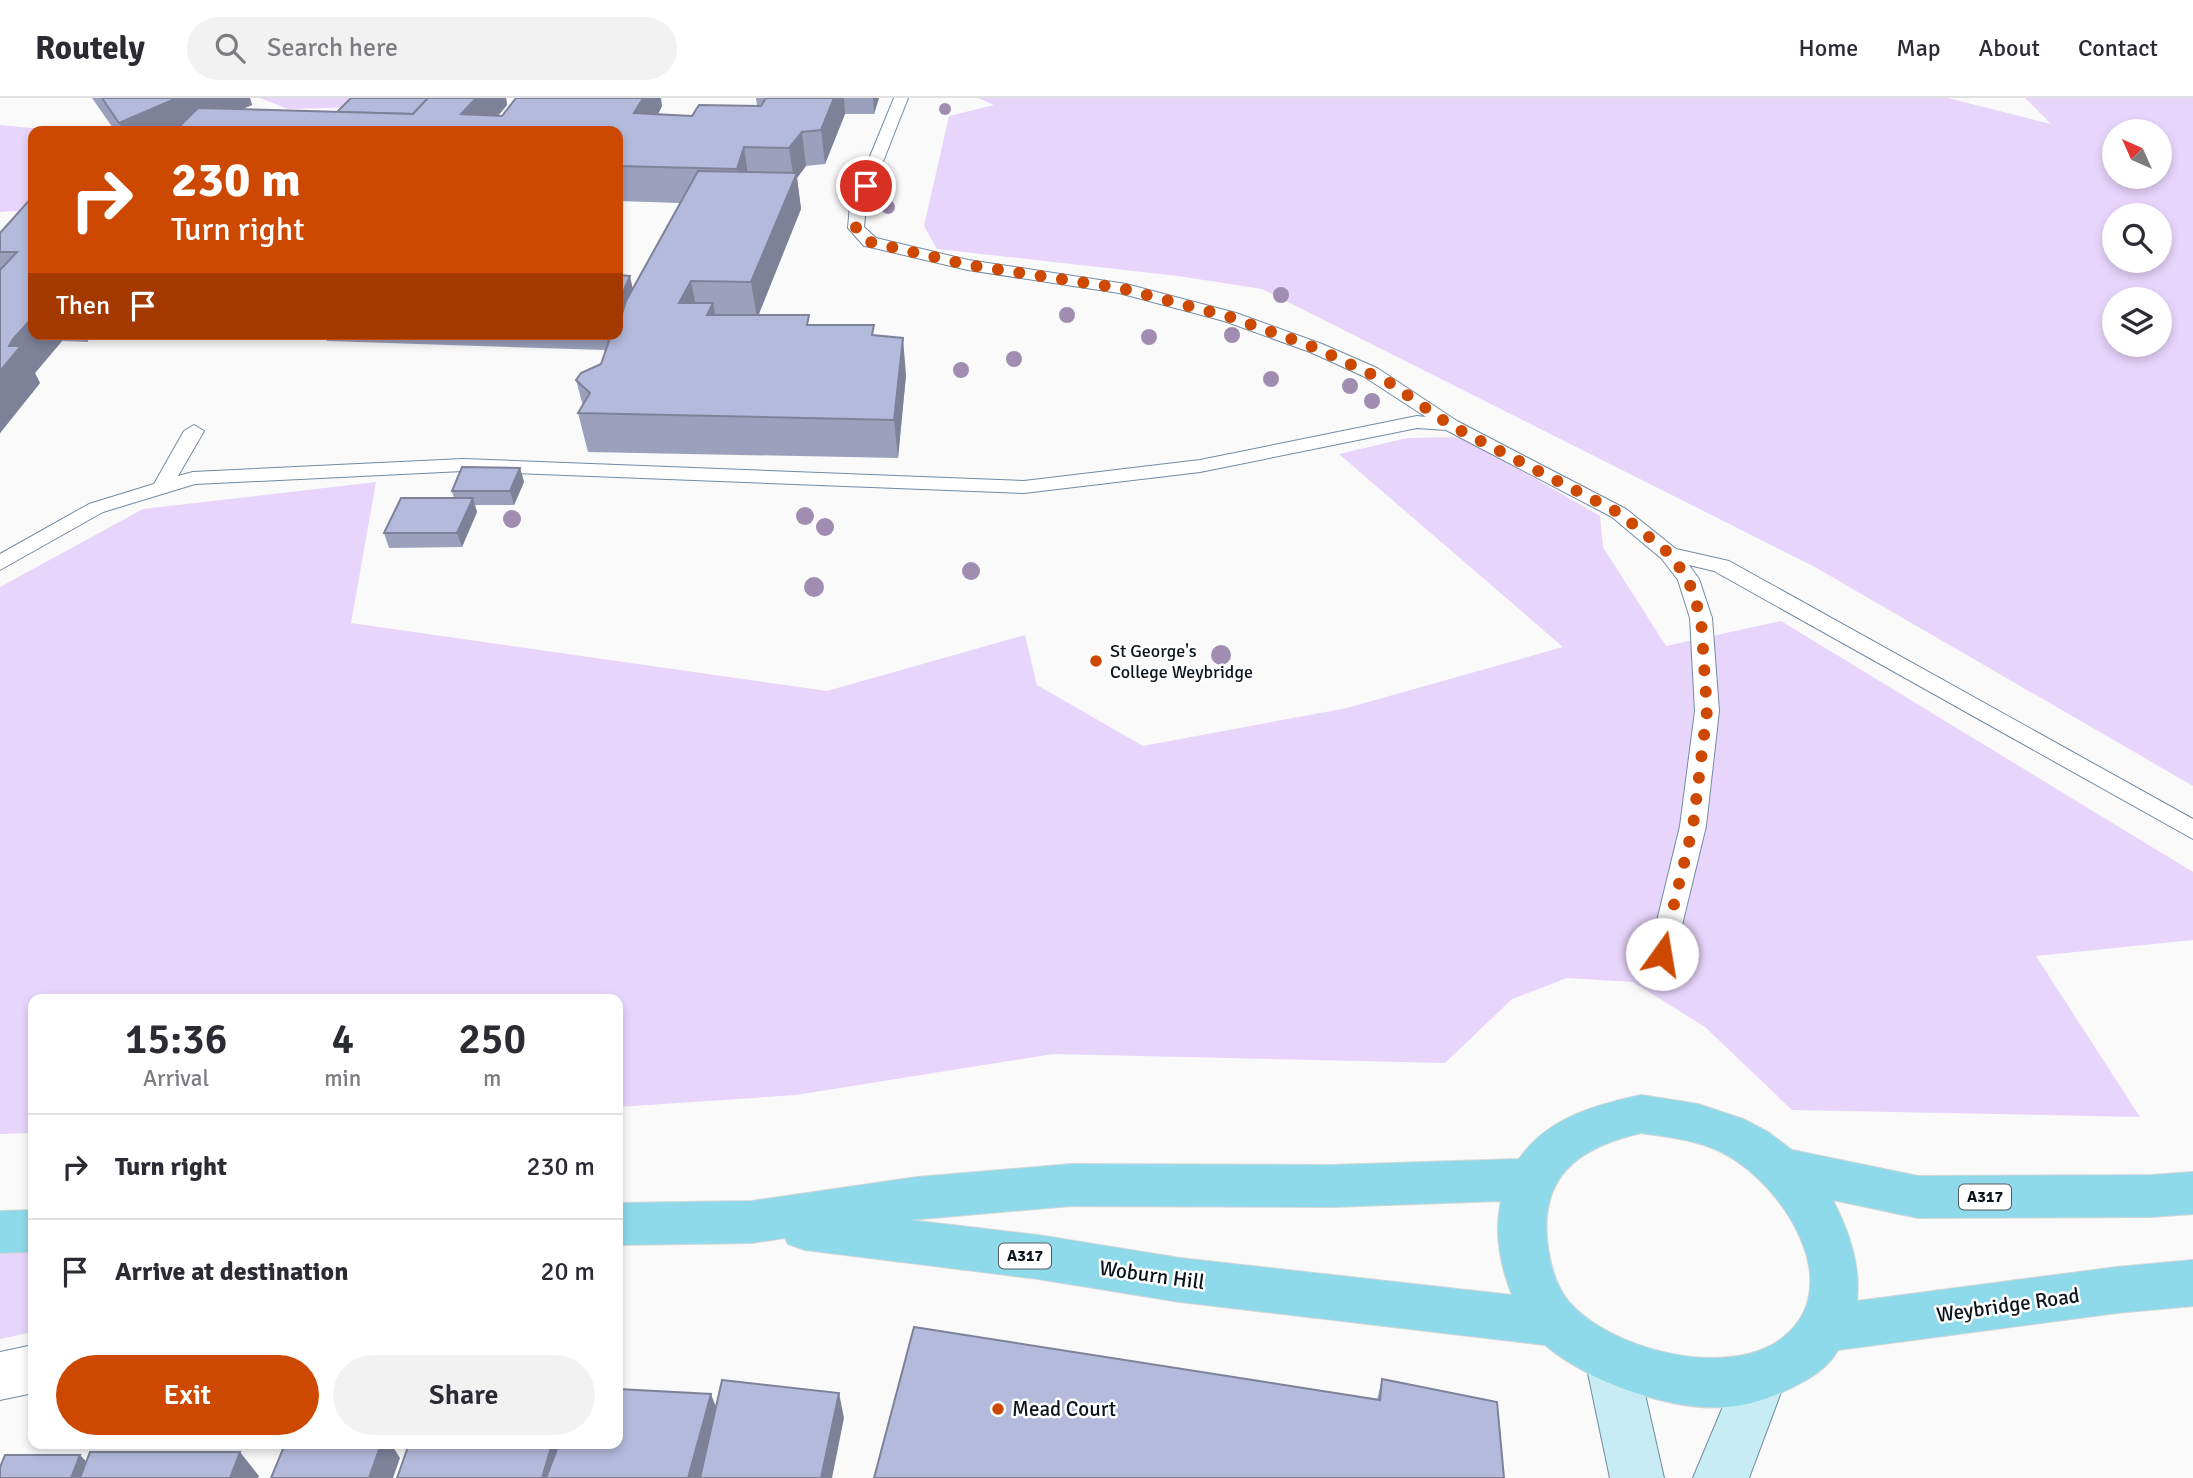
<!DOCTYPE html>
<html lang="en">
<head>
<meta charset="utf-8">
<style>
  :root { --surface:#fff; --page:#f2f2f3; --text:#2b2b33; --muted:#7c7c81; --line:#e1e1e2; --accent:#cd4801 }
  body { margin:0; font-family:Signika,sans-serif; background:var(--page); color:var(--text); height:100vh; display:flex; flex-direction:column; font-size:26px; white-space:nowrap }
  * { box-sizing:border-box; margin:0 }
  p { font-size:23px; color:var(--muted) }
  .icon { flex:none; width:38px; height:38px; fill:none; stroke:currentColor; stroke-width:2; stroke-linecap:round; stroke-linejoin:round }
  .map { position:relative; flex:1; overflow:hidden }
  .drawer { position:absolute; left:28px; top:896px; width:595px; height:455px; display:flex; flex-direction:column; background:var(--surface); border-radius:14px; box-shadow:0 4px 10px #0003 }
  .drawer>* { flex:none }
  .banner { position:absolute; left:28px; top:28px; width:595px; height:214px; border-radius:14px; box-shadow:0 4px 10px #0003; background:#cd4801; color:#fff; overflow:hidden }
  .needle { width:46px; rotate:315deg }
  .buttons { position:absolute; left:2102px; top:21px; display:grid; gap:14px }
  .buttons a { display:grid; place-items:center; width:70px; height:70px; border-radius:50%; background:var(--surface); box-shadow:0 4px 10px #0003; font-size:35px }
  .pin { position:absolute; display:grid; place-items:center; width:60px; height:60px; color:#fff; margin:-30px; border:4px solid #fff; border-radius:50%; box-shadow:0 2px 7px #0007 }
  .me { position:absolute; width:77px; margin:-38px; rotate:13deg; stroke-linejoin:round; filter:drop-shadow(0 0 5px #0008) }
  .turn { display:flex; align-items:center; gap:24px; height:147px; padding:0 28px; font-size:32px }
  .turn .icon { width:91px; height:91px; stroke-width:2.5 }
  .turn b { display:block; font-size:49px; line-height:60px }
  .then { display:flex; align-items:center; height:66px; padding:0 28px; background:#0003; gap:14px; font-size:26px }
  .eta { display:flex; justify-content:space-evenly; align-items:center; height:119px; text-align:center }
  .eta b { font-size:42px; font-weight:600; line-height:49px }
  .primary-button { display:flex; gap:14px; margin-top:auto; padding:14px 28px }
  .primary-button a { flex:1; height:80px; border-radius:42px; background:var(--accent); color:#fff; font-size:28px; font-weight:600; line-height:80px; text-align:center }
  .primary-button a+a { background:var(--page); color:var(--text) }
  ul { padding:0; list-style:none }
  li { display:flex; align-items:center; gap:21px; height:105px; padding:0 28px; border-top:2px solid var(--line) }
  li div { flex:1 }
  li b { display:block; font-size:26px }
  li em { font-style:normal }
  header { display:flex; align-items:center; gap:42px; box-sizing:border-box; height:98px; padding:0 35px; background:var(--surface); border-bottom:2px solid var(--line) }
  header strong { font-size:33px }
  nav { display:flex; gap:38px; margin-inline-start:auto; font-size:24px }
  .search { width:490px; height:63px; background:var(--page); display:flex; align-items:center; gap:18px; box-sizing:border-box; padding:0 24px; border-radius:38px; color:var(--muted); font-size:26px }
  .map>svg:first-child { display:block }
  .green { fill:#e8d5fc; fill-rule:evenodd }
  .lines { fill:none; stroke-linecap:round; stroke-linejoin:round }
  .service-casing { stroke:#718ba3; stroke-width:2 }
  .minor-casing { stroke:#718ba3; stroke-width:2 }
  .secondary-casing { stroke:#718ba3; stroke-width:2 }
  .primary-casing { stroke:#d3d5d6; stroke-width:2 }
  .service { fill:#fff; fill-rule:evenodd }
  .minor { fill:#fff; fill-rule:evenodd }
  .secondary { fill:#c7ecf4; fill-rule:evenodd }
  .primary { fill:#8edaea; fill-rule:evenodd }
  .tree { fill:#a18cb2 }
  .wall { fill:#9ba0bc }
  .shaded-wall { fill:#7e8299 }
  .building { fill:#b4badb; stroke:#7e8299; stroke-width:2 }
  .route { stroke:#cd4801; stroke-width:12; stroke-dasharray:0 21.6 }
  .poi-dot { fill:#cd4801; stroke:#fff; stroke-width:2.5 }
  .labels { text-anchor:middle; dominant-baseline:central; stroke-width:5; stroke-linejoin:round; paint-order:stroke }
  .shield { fill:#fff; stroke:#545b62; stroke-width:2 }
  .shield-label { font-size:16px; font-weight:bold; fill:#0b151e }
  .poi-label { font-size:18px; fill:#0b151e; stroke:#fff; text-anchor:start }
  .near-street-label { font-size:21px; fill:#0b151e; stroke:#fff }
  .near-poi-label { font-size:21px; fill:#0b151e; stroke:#fff; text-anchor:start }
</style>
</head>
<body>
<header>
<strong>Routely</strong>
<div class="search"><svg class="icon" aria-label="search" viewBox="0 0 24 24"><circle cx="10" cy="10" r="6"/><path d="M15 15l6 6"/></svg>Search here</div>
<nav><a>Home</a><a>Map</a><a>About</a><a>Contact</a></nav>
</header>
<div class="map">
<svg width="2193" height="1380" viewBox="0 0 2193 1380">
  <rect width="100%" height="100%" fill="#fafafa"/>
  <!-- green -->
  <g class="green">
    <path d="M 260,0 L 504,0 L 410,8 L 288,11 Z"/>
    <path d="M 978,0 L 1948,0 L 2051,26 L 2025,0 L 2193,0 L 2193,688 L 1813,468 L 1262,191 L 1178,178 L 937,151 L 924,128 L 949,18 L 994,7 ZM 2114,33 L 2160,33 L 2160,79 L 2114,79 ZM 2114,117 L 2160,117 L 2160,163 L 2114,163 ZM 2160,201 L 2160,247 L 2114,247 L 2114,201 Z"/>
    <path d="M 0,27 L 63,33 L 33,33 L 33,112 L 0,114 Z"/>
    <path d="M 1463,339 L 1600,418 L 1603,449 L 1666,548 L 1781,523 L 2193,774 L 2193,842 L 2036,858 L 2140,1019 L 1792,1012 L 1705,929 L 1633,884 L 1567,880 L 1512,901 L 1445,965 L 1053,956 L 796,997 L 618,1009 L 618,901 L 33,901 L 33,1035 L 0,1036 L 0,489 L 143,411 L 376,384 L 351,525 L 827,593 L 1025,537 L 1037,587 L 1143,648 L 1347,610 L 1563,549 L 1339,356 L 1407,340 Z"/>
    <path d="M 33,1150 L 33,1234 L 0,1241 L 0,1151 Z"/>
  </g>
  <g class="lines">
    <!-- service casing -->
    <g class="service-casing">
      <path id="service" d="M 894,0 L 908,0 L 866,107 L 864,129 L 876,140 L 968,162 L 1126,186 L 1236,215 L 1322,246 L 1377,270 L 1457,323 L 1626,411 L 1676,451 L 1729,463 L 2193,721 L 2193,741 L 1714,473 L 1689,467 L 1699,481 L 1712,520 L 1719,613 L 1706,728 L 1675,856 L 1671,863 L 1662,866 L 1653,863 L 1649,856 L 1680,728 L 1695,613 L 1690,520 L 1678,482 L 1662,461 L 1612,419 L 1446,332 L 1417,330 L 1200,374 L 1024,395 L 463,373 L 195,386 L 103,414 L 0,472 L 0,456 L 89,406 L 154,386 L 184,333 L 194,327 L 204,333 L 178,378 L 193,374 L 463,361 L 1024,383 L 1200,362 L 1417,318 L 1426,319 L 1363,278 L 1310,254 L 1224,223 L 1119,195 L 968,172 L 870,149 L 864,148 L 848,130 L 850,107 Z"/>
    </g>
    <!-- minor casing -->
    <g class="minor-casing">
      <path id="minor" d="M 33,1247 L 33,1295 L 0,1302 L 0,1254 Z"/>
    </g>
    <!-- secondary casing -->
    <g class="secondary-casing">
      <g id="secondary">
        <path d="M 1611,1237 L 1629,1244 L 1637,1261 L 1664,1380 L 1610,1380 L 1585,1261 L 1593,1244 Z"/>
        <path d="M 1761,1254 L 1779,1261 L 1787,1278 L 1749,1380 L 1693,1380 L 1743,1261 Z"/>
      </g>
    </g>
    <!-- primary casing -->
    <g class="primary-casing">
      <g id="primary">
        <path d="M 1641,997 L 1698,1006 L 1743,1021 L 1768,1034 L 1792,1052 L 1918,1078 L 2151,1077 L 2193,1074 L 2193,1116 L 2151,1119 L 1918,1120 L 1833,1102 C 1849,1134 1861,1167 1857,1203 L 2117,1169 L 2193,1162 L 2193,1208 L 2117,1215 L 1838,1252 C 1828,1270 1811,1280 1793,1289 C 1777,1297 1759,1304 1742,1307 C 1683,1319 1589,1285 1545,1247 L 1180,1204 L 1038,1181 L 805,1152 L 788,1146 L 785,1140 L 751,1145 L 618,1147 L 618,1105 L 751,1103 L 917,1079 L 1071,1066 L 1331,1067 L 1519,1061 C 1547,1020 1595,1007 1641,997 ZM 1641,1035 C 1669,1039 1698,1042 1723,1055 C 1787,1088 1856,1200 1770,1248 C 1715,1277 1609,1250 1569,1204 C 1556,1188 1551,1170 1548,1150 C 1538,1079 1577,1050 1641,1035 ZM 1501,1103 C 1494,1134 1500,1167 1512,1197 L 1180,1160 L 1038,1137 L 910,1122 L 1071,1108 L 1331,1109 Z"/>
        <path d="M 33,1112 L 33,1154 L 0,1155 L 0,1113 Z"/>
      </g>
    </g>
    <!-- service -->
    <use href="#service" class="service"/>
    <!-- minor -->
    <use href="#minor" class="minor"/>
    <!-- secondary -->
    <use href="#secondary" class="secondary"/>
    <!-- primary -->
    <use href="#primary" class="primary"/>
  </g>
  <!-- trees -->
  <g class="tree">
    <circle cx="945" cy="11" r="6"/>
    <circle cx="888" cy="109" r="7"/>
    <circle cx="1281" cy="197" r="8"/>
    <circle cx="1067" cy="217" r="8"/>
    <circle cx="1232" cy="237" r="8"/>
    <circle cx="1149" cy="239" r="8"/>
    <circle cx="1014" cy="261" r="8"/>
    <circle cx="961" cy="272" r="8"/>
    <circle cx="1271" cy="281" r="8"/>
    <circle cx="1350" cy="288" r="8"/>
    <circle cx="1372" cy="303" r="8"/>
    <circle cx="805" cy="418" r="9"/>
    <circle cx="512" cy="421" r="9"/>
    <circle cx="825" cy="429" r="9"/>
    <circle cx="971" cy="473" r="9"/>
    <circle cx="814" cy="489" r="10"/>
    <circle cx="1221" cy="557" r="10"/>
  </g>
  <!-- wall -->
  <g class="wall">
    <path d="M 92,0 L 250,0 L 252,7 L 242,11 L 337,14 L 351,0 L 506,0 L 507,7 L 498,18 L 662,8 L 658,16 L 692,18 L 757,8 L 756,0 L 879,0 L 874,16 L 845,16 L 825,66 L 806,68 L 797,80 L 801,111 L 758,217 L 876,238 L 906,277 L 898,360 L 588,354 L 578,315 L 583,308 L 576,282 L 601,266 L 605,256 L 604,252 L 327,243 L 325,236 L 618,236 L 633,191 L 680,105 L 618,103 L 618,33 L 115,33 Z"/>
    <path d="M 33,98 L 33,236 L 92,236 L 87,244 L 62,243 L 35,275 L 40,285 L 0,335 L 0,135 Z"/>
    <path d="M 520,370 L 524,384 L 514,407 L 475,407 L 477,414 L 462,449 L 389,450 L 384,435 L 454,400 L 452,393 Z"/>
    <path d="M 1382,1281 L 1504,1380 L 1377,1302 Z"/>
  </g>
  <!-- shaded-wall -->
  <g class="shaded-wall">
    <path d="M 177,0 L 250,0 L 252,7 L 192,33 L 122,33 L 119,25 Z"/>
    <path d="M 476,0 L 506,0 L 507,7 L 485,33 L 461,16 Z"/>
    <path d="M 643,0 L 661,0 L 662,8 L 641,50 L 634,15 Z"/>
    <path d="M 834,0 L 844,0 L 845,16 L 825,66 L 821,32 Z"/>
    <path d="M 873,0 L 879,0 L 874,16 Z"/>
    <path d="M 802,34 L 806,68 L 797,80 L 801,111 L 757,221 L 751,184 L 794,83 L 789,50 Z"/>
    <path d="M 744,49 L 749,84 L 742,107 L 737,71 Z"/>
    <path d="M 630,178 L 638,215 L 618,235 L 618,206 Z"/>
    <path d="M 691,183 L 698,219 L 679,205 Z"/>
    <path d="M 713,205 L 720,242 L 707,217 Z"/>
    <path d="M 33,219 L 33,236 L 59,236 L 62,243 L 35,275 L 40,285 L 0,335 L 0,273 L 9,248 L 13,241 Z"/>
    <path d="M 84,236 L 92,236 L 87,244 Z"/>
    <path d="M 903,240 L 906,277 L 898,360 L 894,322 Z"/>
    <path d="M 520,370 L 524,384 L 514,407 L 510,393 Z"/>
    <path d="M 473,400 L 477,414 L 462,449 L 457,435 Z"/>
    <path d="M 839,1295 L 844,1320 L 832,1380 L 821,1380 Z"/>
    <path d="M 711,1296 L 720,1320 L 703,1380 L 688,1380 Z"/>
    <path d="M 381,1346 L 391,1346 L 400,1360 L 393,1380 L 369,1380 Z"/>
    <path d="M 552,1346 L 571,1346 L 562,1380 L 542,1380 Z"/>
    <path d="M 240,1354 L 259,1378 L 258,1380 L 230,1380 Z"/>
    <path d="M 80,1357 L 102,1380 L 71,1380 Z"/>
  </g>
  <!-- building -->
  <g class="building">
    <path d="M 102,0 L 177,0 L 119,25 Z"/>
    <path d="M 351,0 L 428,0 L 413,16 L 337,14 Z"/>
    <path d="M 428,0 L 476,0 L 461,16 L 502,18 L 516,0 L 643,0 L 634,15 L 692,18 L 699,7 L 761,8 L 766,0 L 834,0 L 821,32 L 802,34 L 789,50 L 744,49 L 737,71 L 618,68 L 618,33 L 175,33 L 198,10 L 413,16 Z"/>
    <path d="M 698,73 L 797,75 L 751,184 L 691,183 L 679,205 L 713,205 L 707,217 L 809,217 L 807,227 L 874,227 L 872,237 L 903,240 L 894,322 L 578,315 L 590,295 L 576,282 L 581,275 L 601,266 L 609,243 L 601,236 L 618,236 L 618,223 L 620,222 L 626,203 Z"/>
    <path d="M 33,98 L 33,219 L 13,241 L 9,248 L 21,248 L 0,273 L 0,172 L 17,154 L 0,154 L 0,135 Z"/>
    <path d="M 618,177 L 630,178 L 618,206 Z"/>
    <path d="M 462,369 L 520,370 L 510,393 L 452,393 Z"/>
    <path d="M 401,400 L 473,400 L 457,435 L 384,435 Z"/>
    <path d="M 914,1229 L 1380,1302 L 1382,1281 L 1497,1304 L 1504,1380 L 874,1380 Z"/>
    <path d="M 722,1282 L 839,1295 L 821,1380 L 700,1380 Z"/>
    <path d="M 618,1291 L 711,1296 L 688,1380 L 546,1380 L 559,1346 L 618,1346 Z"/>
    <path d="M 285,1346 L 381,1346 L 369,1380 L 271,1380 Z"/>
    <path d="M 409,1346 L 552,1346 L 542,1380 L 397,1380 Z"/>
    <path d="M 90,1354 L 240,1354 L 230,1380 L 80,1380 Z"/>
    <path d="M 5,1357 L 80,1357 L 71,1380 L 0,1380 L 0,1369 Z"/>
  </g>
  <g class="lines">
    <!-- route -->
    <path class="route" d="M 866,88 L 858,107 L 856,130 L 870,144 L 968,167 L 1120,190 L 1230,219 L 1316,250 L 1390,285 L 1450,327 L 1619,415 L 1670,456 L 1688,481 L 1701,520 L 1707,613 L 1693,728 L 1662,856"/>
  </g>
  <!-- markers -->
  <g class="poi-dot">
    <circle cx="1096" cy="563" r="7"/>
    <circle cx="998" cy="1311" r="7"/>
  </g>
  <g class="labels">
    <!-- shield labels -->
    <g class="shield">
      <rect x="1959" y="1086.5" width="52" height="25" rx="5"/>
      <rect x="999" y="1145.5" width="52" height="25" rx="5"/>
    </g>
    <g class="shield-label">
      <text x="1985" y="1099">A317</text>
      <text x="1025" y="1158">A317</text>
    </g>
    <!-- poi labels -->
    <g class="poi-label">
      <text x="1110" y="553">St George's<tspan x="1110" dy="21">College Weybridge</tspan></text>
    </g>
    <!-- near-street labels -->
    <g class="near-street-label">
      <text transform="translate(1152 1177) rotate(8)">Woburn Hill</text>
      <text transform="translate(2008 1207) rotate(-8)">Weybridge Road</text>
    </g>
    <!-- near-poi labels -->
    <g class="near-poi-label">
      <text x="1012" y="1311">Mead Court</text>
    </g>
  </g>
</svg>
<div class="buttons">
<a><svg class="needle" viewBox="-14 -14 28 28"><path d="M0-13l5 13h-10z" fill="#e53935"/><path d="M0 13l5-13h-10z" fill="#7c7c81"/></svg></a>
<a><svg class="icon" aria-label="search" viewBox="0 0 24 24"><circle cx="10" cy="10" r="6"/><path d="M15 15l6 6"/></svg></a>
<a><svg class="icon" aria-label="layers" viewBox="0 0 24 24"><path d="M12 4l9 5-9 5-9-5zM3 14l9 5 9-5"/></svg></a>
</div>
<div class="pin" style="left:866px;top:88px;background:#d93025"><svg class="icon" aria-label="arrive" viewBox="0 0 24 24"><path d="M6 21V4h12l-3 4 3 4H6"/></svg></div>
<svg class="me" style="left:1662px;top:856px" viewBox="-20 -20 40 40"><circle r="19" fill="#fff"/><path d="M0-13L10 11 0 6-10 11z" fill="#cd4801"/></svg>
<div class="banner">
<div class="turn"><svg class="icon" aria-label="right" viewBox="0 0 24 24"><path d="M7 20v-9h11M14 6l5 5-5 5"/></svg><div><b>230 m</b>Turn right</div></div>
<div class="then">Then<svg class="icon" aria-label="arrive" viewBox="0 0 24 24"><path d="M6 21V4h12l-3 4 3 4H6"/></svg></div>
</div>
<section class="drawer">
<div class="eta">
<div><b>15:36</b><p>Arrival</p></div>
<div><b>4</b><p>min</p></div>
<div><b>250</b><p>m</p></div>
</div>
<ul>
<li><svg class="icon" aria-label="right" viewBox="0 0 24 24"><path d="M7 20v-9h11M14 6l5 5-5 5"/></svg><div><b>Turn right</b></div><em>230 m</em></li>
<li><svg class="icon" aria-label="arrive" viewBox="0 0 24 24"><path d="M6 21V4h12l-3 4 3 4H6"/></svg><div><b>Arrive at destination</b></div><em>20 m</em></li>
</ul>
<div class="primary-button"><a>Exit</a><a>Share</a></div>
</section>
</div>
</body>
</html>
